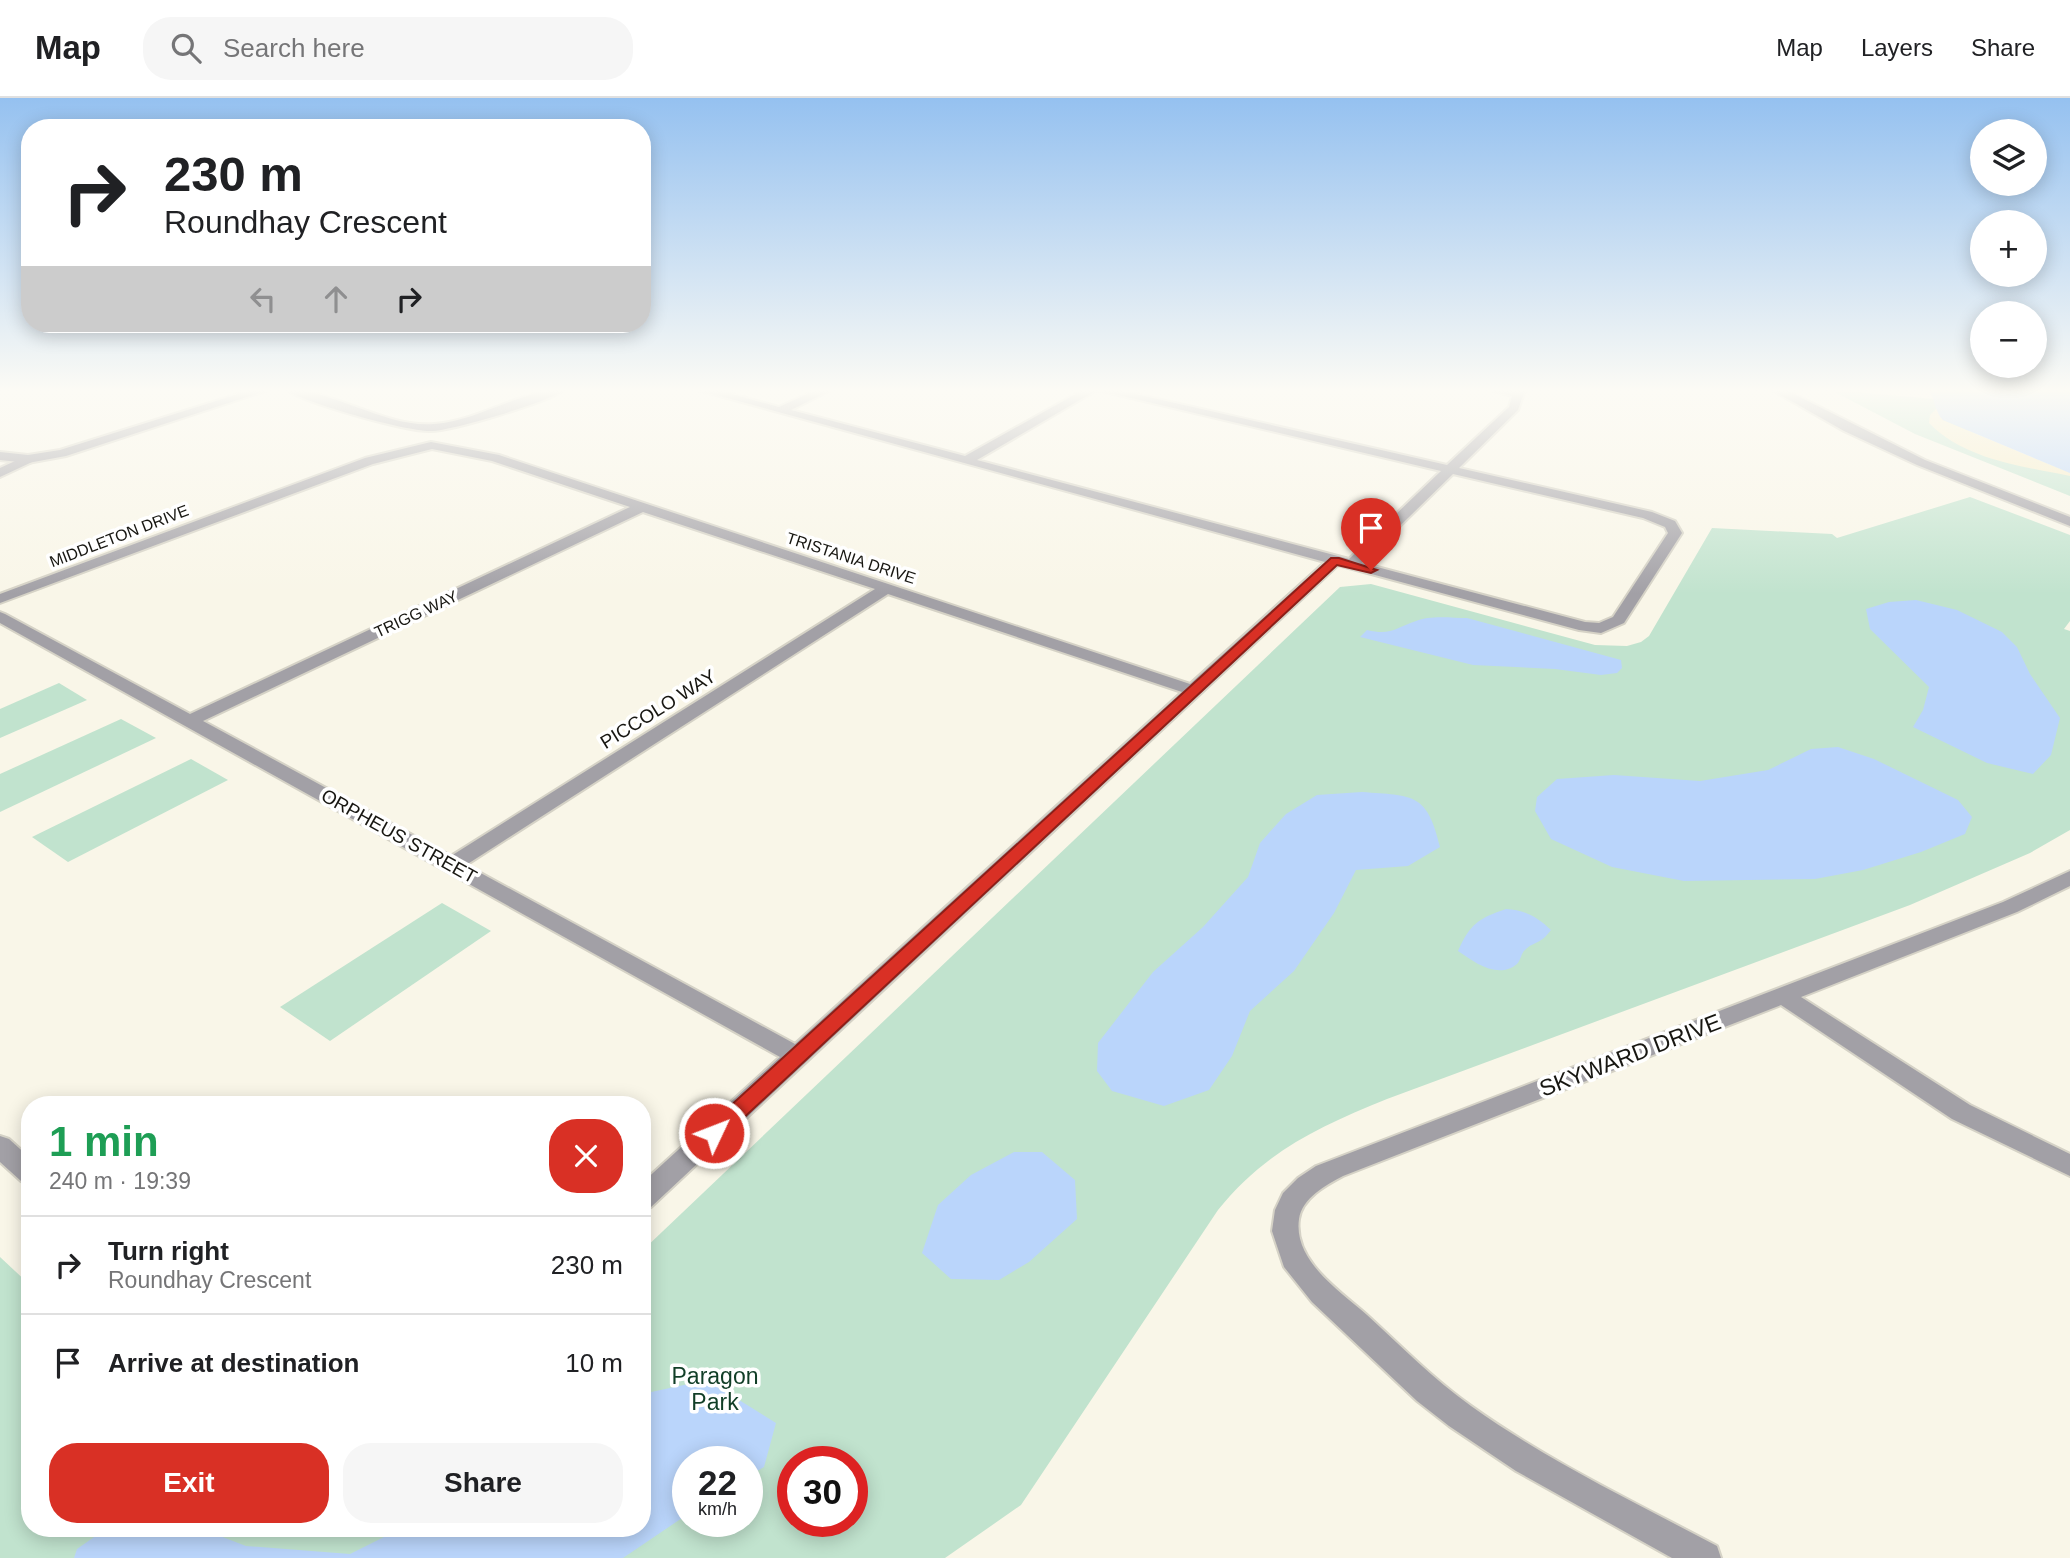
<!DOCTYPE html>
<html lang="en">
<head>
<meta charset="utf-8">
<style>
  :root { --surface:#fff; --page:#f6f6f6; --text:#202124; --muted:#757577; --line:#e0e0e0; --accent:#d93025 }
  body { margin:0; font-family:Arial,sans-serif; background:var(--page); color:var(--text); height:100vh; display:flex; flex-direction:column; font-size:26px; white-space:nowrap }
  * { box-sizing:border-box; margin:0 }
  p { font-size:23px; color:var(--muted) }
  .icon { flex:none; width:38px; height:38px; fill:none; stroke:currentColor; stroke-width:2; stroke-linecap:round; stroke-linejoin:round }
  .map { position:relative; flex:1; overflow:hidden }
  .sheet { position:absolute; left:21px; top:998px; width:630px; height:441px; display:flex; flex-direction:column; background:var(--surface); border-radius:28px; box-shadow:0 4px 18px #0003 }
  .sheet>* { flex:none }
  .guide { position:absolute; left:21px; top:21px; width:630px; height:214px; border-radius:28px; box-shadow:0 4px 18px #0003; background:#fff; color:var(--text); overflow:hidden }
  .tools { position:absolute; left:1970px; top:21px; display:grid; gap:14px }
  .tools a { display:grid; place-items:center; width:77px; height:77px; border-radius:50%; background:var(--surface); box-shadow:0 4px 18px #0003; font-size:35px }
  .speed { position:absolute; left:672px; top:1348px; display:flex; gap:14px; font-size:35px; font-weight:700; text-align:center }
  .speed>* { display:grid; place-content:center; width:91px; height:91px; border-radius:50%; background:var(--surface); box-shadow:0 4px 18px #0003; line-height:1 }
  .speed small { font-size:18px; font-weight:400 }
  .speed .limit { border:10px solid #d22; background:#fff; color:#111 }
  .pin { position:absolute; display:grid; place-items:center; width:60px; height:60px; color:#fff; margin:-72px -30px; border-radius:50% 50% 50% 0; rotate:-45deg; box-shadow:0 0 7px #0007 }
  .pin .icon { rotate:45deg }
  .me { position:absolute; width:77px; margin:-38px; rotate:47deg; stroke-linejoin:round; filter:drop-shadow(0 0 5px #0008) }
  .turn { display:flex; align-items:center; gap:24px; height:147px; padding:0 28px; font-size:32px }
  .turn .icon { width:91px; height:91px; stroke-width:2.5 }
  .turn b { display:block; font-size:49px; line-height:60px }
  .lanes { display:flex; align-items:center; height:66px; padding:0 28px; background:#0003; justify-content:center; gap:35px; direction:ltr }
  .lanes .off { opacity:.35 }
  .round { display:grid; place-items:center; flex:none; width:74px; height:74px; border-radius:28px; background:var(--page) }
  .headline { display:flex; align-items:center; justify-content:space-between; height:119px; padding:0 28px }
  h1 { font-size:42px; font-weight:700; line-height:52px; color:#1e9e55 }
  .cta { display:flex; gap:14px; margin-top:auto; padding:14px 28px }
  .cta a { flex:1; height:80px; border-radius:28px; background:var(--accent); color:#fff; font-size:28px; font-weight:700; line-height:80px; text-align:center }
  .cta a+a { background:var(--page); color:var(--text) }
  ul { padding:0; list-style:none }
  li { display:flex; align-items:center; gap:21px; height:98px; padding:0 28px; border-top:2px solid var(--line) }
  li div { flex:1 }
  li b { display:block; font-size:26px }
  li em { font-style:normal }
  header { display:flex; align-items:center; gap:42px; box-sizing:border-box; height:98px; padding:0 35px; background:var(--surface); border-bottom:2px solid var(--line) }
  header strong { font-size:33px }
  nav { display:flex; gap:38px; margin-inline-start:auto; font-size:24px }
  .search { width:490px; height:63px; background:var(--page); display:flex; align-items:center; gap:18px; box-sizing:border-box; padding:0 24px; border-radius:28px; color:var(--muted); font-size:26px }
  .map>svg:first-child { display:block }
  .green { fill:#c1e3ce; fill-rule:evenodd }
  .sand { fill:#f6ecc7 }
  .water { fill:#bad5fb }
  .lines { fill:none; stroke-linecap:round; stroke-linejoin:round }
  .service-casing { stroke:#d5d2c6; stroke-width:4 }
  .minor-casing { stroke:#d5d2c6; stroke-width:4 }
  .tertiary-casing { stroke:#d5d2c6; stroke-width:4 }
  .service { fill:#a2a0a6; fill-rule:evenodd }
  .minor { fill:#a2a0a6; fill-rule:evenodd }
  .tertiary { fill:#a2a0a6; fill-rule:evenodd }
  .route { fill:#d93025; stroke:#8d1f18; stroke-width:2 }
  .labels { text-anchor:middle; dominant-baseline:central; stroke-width:7; stroke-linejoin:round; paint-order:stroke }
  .far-street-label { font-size:16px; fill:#171611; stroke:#fff }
  .street-label { font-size:19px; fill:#171611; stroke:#fff }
  .near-street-label { font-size:23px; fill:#171611; stroke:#fff }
  .near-park-label { font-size:23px; fill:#113e27; stroke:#fff }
</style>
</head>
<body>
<header>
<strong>Map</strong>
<div class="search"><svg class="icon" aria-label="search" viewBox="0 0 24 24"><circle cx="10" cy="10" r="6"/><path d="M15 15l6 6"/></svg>Search here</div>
<nav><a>Map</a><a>Layers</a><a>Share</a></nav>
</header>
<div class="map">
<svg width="2070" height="1460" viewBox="0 0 2070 1460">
  <rect width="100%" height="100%" fill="#f9f6e8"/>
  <!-- green -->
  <g class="green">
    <path d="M 1831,292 L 1935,301 L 1937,308 L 1974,337 L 2070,375 L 2070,398 L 1915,336 Z"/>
    <path d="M 1970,399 L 2070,437 L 2070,523 L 2064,531 L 2070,533 L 2070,732 L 2030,755 L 1910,807 L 1387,1001 C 1318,1029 1266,1053 1218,1112 L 1021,1407 L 945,1460 L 0,1460 L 0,1159 L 30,1187 L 30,1430 L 642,1430 L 642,1153 L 1340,489 L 1371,486 L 1595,547 L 1627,548 L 1641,544 L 1649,538 L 1712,430 L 1832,436 L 1837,440 ZM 688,1363 L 747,1363 L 747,1423 L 688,1423 ZM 793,1363 L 852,1363 L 852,1423 L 793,1423 Z"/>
    <path d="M 59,585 L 87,602 L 0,640 L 0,611 Z"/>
    <path d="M 121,621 L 156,640 L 0,714 L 0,676 Z"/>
    <path d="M 191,661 L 228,682 L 68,764 L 32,739 Z"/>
    <path d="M 442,805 L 491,833 L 330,943 L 280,909 Z"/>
  </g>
  <!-- sand -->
  <path class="sand" d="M 1937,310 L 1943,322 L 2070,375 L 2070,378 C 2022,368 1965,362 1929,325 L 1930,317 Z"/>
  <!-- water -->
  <g class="water">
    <path d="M 1928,292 L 2070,292 L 2070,375 L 1943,322 C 1935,315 1936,302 1928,292 Z"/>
    <path d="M 1916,502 L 1957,512 L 2002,534 L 2017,549 L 2030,576 L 2060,620 L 2051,657 L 2033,676 L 1987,665 L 1913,629 L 1923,612 L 1929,589 L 1870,531 L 1866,511 L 1889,504 Z"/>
    <path d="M 1467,520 L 1621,562 L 1622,570 L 1617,575 L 1601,577 L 1555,571 L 1473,567 L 1360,539 L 1367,532 C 1391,538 1395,530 1416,523 C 1430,517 1452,520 1467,520 Z"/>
    <path d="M 1838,649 L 1874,661 L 1958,702 L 1972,719 L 1965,736 L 1921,754 L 1863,772 L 1815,781 L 1684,783 L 1612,769 L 1551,741 L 1535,713 L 1537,699 L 1557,681 L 1614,677 L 1700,683 L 1768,672 L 1811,651 Z"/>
    <path d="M 1362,694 C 1413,698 1427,694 1440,749 L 1408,768 L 1356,772 L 1334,815 L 1294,873 L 1250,913 L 1232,958 L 1209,992 L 1164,1008 L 1112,993 L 1097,973 L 1098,945 L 1153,874 L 1203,829 L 1248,779 L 1260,745 L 1286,716 L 1317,697 Z"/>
    <path d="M 1506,811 C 1525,812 1537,819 1551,832 C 1540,847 1534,843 1525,852 C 1521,855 1521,862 1517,866 C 1498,882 1474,864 1458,853 C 1470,826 1479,820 1506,811 Z"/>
    <path d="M 1014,1054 L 1042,1054 L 1075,1082 L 1077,1121 L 1029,1164 L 999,1182 L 951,1181 L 922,1155 L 938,1107 L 971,1077 Z"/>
    <path d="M 707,1282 L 776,1325 L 764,1369 L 747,1379 L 747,1363 L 688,1363 L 688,1416 L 623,1460 L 74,1460 L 77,1451 L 107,1430 L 199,1430 L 246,1448 L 350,1456 L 402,1430 L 642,1430 L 642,1296 Z"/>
  </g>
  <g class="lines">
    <!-- service casing -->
    <g class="service-casing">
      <path id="service" d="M 28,357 L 32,358 L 32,364 L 0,379 L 0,370 Z"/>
    </g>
    <!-- minor casing -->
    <g class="minor-casing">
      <g id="minor">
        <path d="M 251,292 L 268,292 L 66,358 L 28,365 L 0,362 L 0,354 L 28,357 L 60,352 Z"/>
        <path d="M 287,292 C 335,292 386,330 434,326 C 479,323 519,292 564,292 C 549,304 451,333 431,333 C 408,334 304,305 287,292 Z"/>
        <path d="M 698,292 L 717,292 L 779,309 L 816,292 L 831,292 L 791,312 L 965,358 L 1083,292 L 1097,292 L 977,362 L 1349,461 L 1441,373 L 1097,292 L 1118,292 L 1447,367 L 1509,309 L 1512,298 L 1490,292 L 1525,292 L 1518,312 L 1459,370 L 1652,414 L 1675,423 L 1682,435 L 1624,525 L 1601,535 L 1579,532 L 1338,467 L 651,1109 L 642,1112 L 642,1085 L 780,959 L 0,525 L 0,514 L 5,516 L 190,616 L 630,409 L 492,363 L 432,351 L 373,366 L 0,505 L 0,496 L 365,360 L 431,344 L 499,357 L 1190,586 L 1325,464 ZM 1453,376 L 1643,420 L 1665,429 L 1668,435 L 1613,519 L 1599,525 L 1585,524 L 1362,465 ZM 643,414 L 875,491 L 451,758 L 203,623 ZM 888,496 L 1182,594 L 795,946 L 466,767 Z"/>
        <path d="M 2070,773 L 2070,788 L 2017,814 L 1801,899 L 1970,1007 L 2070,1056 L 2070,1078 L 1952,1021 L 1781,907 L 1343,1078 C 1326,1087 1302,1100 1299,1121 C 1293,1163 1340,1193 1367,1217 C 1401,1248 1433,1281 1471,1308 C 1548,1363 1634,1404 1717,1448 L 1721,1460 L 1672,1460 L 1516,1373 L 1449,1328 L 1417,1303 L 1312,1204 L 1284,1169 L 1272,1133 L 1275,1112 L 1283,1095 L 1298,1080 L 1316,1068 L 2003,804 Z"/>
        <path d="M 0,1038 L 9,1041 L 30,1060 L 30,1086 L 21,1083 L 0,1064 Z"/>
      </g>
    </g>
    <!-- tertiary casing -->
    <g class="tertiary-casing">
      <path id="tertiary" d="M 1772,292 L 1786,292 L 1925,362 L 2070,419 L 2070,428 L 1917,367 L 1844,333 Z"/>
    </g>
    <!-- service -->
    <use href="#service" class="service"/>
    <!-- minor -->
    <use href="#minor" class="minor"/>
    <!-- tertiary -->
    <use href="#tertiary" class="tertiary"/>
  </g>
  <!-- sky -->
  <linearGradient id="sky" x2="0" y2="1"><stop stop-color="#95c1f0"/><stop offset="0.59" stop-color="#fcfbf5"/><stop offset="1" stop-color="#fcfbf5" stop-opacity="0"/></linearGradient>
  <rect width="2070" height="496" fill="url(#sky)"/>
  <!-- route -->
  <path class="route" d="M 1331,460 L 1339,460 L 1377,472 L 1371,475 L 1337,467 L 721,1041 L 714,1044 L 707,1041 L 704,1035 L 707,1029 Z"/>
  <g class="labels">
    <!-- far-street labels -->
    <g class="far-street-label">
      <text transform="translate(119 438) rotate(-21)">MIDDLETON DRIVE</text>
      <text transform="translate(851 460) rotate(18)">TRISTANIA DRIVE</text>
      <text transform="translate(416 516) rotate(-25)">TRIGG WAY</text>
    </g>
    <!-- street labels -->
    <g class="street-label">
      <text transform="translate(658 611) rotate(-32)">PICCOLO WAY</text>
      <text transform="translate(399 738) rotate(29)">ORPHEUS STREET</text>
    </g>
    <!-- near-street labels -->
    <g class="near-street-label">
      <text transform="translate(1630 957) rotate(-21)">SKYWARD DRIVE</text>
    </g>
    <!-- near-park labels -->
    <g class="near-park-label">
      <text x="715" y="1278">Paragon<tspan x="715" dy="26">Park</tspan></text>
    </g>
  </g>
</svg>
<div class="tools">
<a><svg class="icon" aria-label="layers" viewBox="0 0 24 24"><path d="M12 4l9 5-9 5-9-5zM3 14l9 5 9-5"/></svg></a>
<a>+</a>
<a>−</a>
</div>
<div class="speed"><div>22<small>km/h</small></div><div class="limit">30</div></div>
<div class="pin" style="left:1371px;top:472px;background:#d93025"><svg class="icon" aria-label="arrive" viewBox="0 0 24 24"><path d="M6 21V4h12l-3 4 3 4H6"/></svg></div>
<svg class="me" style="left:714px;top:1035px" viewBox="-20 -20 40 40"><circle r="17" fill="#d93025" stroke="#fff" stroke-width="3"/><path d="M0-11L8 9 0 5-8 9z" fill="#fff"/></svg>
<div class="guide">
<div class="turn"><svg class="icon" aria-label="right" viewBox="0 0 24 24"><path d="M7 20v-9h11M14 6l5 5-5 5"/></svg><div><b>230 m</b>Roundhay Crescent</div></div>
<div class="lanes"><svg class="icon off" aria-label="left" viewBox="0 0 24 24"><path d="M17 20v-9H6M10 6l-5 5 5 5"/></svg><svg class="icon off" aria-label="ahead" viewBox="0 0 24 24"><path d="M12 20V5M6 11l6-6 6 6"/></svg><svg class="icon" aria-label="right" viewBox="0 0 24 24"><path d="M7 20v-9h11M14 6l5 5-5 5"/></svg></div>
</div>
<section class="sheet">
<div class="headline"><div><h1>1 min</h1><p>240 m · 19:39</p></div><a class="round" style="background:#d93025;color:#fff"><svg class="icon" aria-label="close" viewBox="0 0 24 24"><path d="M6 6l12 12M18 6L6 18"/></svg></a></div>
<ul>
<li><svg class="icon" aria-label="right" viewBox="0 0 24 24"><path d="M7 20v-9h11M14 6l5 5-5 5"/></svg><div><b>Turn right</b><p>Roundhay Crescent</p></div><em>230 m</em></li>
<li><svg class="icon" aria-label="arrive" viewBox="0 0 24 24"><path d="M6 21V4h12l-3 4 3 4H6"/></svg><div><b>Arrive at destination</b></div><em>10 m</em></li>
</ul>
<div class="cta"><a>Exit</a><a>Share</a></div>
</section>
</div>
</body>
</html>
